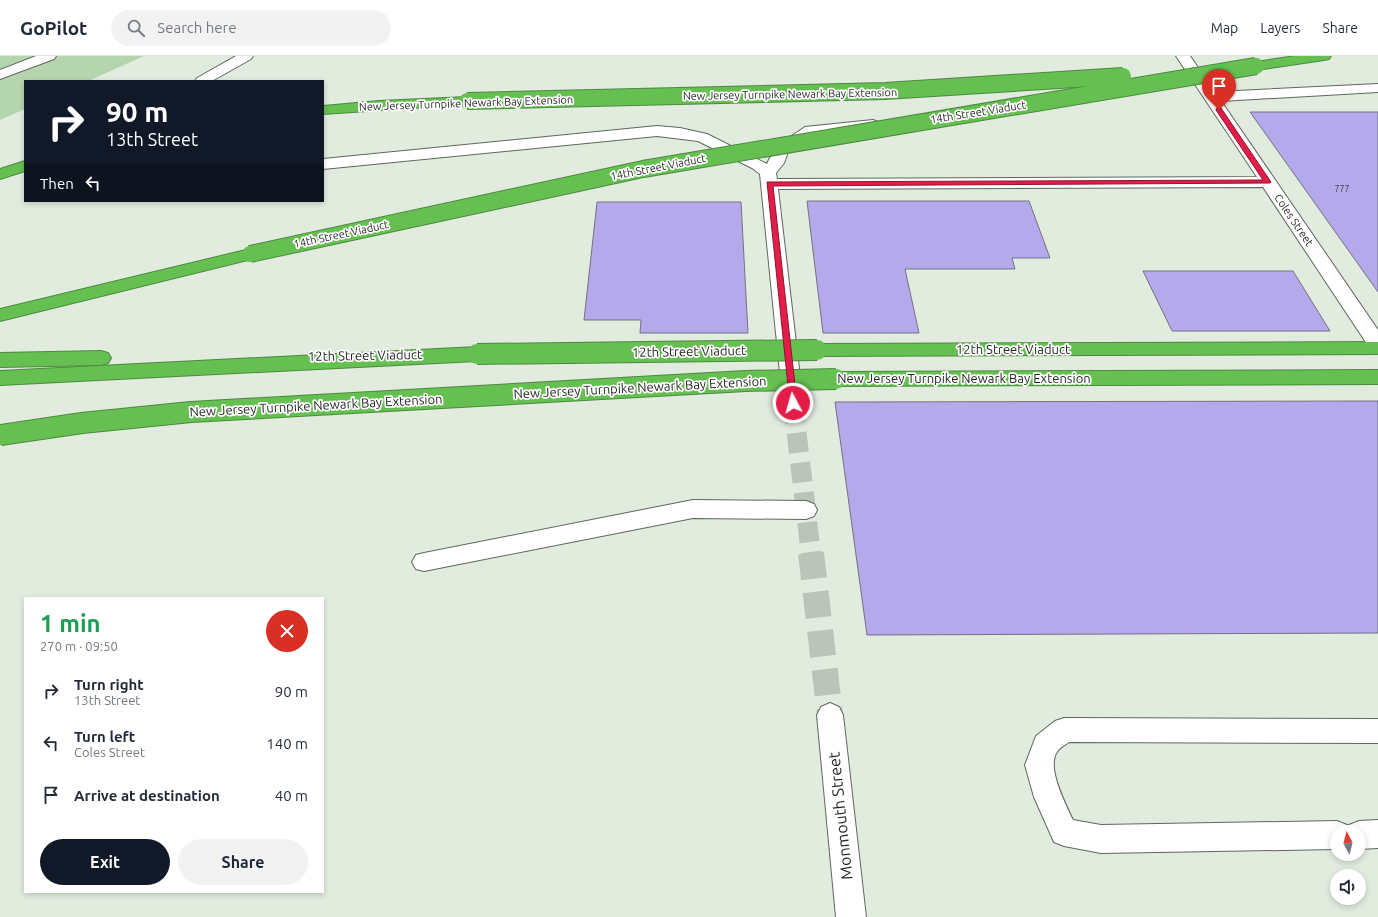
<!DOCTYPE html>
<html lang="en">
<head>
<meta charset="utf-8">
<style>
  :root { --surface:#fff; --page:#f2f2f3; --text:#1f2937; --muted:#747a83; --line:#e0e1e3; --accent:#111827 }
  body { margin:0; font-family:Ubuntu,sans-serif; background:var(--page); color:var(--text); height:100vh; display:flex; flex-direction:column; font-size:15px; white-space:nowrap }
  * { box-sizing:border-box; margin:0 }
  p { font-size:13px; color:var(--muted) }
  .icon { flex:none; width:22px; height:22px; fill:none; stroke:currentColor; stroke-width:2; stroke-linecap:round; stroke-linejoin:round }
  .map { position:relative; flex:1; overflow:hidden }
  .side { position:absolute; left:24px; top:541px; width:300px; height:296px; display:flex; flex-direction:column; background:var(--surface); border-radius:0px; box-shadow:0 2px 6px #0003 }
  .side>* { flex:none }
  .banner { position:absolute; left:24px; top:24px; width:300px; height:122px; border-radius:0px; box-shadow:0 2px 6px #0003; background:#111827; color:#fff; overflow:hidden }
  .needle { width:26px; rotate:353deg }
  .buttons { position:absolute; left:1330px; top:769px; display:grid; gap:8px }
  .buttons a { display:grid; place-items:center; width:36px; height:36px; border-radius:50%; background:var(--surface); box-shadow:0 2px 6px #0003; font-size:20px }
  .pin { position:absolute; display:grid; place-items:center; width:34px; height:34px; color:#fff; margin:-41px -17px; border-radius:50% 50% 50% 0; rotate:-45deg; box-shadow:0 0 4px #0007 }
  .pin .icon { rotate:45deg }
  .me { position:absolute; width:44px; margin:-22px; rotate:354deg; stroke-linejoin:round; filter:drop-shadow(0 0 3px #0008) }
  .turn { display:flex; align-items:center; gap:14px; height:84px; padding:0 16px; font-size:18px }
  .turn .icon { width:52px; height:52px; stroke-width:2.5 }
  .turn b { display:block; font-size:28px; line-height:34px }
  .then { display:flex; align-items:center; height:38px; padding:0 16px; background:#0003; gap:8px; font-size:15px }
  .round { display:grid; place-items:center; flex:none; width:42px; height:42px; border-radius:21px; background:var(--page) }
  .headline { display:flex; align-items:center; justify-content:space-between; height:68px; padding:0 16px }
  h1 { font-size:24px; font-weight:600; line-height:30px; color:#1e9e55 }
  .button { display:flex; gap:8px; margin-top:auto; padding:8px 16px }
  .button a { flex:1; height:46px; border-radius:24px; background:var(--accent); color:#fff; font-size:16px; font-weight:600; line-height:46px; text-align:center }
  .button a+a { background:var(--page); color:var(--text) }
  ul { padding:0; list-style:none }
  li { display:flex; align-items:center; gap:12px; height:52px; padding:0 16px }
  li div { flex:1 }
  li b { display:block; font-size:15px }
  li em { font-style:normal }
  header { display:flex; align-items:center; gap:24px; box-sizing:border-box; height:56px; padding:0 20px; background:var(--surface); border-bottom:1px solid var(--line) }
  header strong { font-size:19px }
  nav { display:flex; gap:22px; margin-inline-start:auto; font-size:14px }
  .search { width:280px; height:36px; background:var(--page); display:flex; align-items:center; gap:10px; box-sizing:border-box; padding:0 14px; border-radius:22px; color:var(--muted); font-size:15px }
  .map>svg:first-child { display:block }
  .green { fill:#b5d5ae }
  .building { fill:#b4a9eb; stroke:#73727f }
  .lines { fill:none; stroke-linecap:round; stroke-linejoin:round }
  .minor-tunnel-far1 { stroke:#bac4b9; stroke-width:20; stroke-dasharray:20 10; stroke-linecap:butt }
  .minor-tunnel { stroke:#bac4b9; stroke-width:26; stroke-dasharray:26 13; stroke-linecap:butt }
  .minor-casing { stroke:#5e675c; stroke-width:2 }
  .highway-casing { stroke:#4d8940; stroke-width:2 }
  .minor { fill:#fff; fill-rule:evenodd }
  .highway { fill:#66c051; fill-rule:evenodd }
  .highway-bridge-far1-casing { stroke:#4d8940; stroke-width:18; stroke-linecap:butt }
  .highway-bridge-casing { stroke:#4d8940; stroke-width:22; stroke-linecap:butt }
  .highway-bridge-far1 { stroke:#66c051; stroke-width:16 }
  .highway-bridge { stroke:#66c051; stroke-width:20 }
  .route { fill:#e11d48; stroke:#92132f }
  .labels { text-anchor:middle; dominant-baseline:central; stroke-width:3.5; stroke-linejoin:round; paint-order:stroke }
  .far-number-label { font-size:9px; fill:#444452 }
  .far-street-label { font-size:11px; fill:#1f231f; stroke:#fff }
  .street-label { font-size:13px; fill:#1f231f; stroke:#fff }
  .near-street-label { font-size:16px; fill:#1f231f; stroke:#fff }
</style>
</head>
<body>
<header>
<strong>GoPilot</strong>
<div class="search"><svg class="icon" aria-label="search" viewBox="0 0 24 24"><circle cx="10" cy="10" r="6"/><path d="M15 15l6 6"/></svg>Search here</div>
<nav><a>Map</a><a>Layers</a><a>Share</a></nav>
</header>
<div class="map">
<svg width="1378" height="861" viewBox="0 0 1378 861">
  <rect width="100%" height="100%" fill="#e1ecdf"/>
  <!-- green -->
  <path class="green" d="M 0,0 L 144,0 L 88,25 L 25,25 L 25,53 L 0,64 Z"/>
  <!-- building -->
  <g class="building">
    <path d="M 1250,56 L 1378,56 L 1378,236 Z"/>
    <path d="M 807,145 L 1029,145 L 1050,202 L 1012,202 L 1015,213 L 905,213 L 919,277 L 823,277 Z"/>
    <path d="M 597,146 L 741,146 L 748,277 L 640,277 L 641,264 L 584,264 Z"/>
    <path d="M 1143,215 L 1293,215 L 1330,275 L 1172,275 Z"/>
    <path d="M 1378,345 L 1378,577 L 867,579 L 835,346 Z"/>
  </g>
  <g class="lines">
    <!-- minor-tunnel-far1 -->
    <path class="minor-tunnel-far1" d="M 793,347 L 811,498"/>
    <!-- minor-tunnel -->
    <path class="minor-tunnel" d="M 811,497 L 830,659"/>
    <!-- minor casing -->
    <g class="minor-casing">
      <g id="minor">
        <path d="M 36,0 L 56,0 L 54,3 L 0,23 L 0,14 Z"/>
        <path d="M 236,0 L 253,0 L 251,3 L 212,25 L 195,25 L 197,22 Z"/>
        <path d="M 1176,0 L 1190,0 L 1215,36 L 1378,28 L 1378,36 L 1221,45 L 1378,274 L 1378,295 L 1371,294 L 1263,131 L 778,133 L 803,347 L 800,352 L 793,354 L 786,352 L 783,347 L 760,118 L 752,112 L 698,85 L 657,80 L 323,113 L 323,103 L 657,70 L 680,72 L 707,78 L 767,108 L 775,91 L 805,71 L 873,64 L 878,66 L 881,69 L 878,72 L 814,78 L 788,96 L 784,107 L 776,117 L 777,123 L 1257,121 Z"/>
        <path d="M 693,444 L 806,445 L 814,448 L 817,454 L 814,460 L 806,463 L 693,462 L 424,515 L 416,513 L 412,506 L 416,499 L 424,497 Z"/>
        <path d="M 830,647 L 839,651 L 843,659 L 866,861 L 836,861 L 817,659 L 821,651 Z"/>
        <path d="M 1064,662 L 1378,663 L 1378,687 L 1069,686 C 1065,689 1059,692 1057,696 C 1046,711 1066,749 1073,764 L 1101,769 L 1337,765 L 1347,769 L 1348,771 L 1349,769 L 1359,765 L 1378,764 L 1378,792 L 1359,793 L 1359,776 L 1337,776 L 1337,793 L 1101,797 L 1064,790 L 1054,786 L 1034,741 L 1025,709 L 1036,680 L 1055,665 Z"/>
      </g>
    </g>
    <!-- highway casing -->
    <g class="highway-casing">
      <g id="highway">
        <path d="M 1295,0 L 1331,0 L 1329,3 L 1324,4 L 1256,14 L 1251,13 L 1249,10 L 1251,7 L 1256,6 Z"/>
        <path d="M 467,41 L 472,42 L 474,45 L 472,48 L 323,58 L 323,50 L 379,45 Z"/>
        <path d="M 25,105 L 25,115 L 0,123 L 0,113 Z"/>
        <path d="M 250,193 L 256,194 L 259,198 L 256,202 L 0,265 L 0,253 Z"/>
        <path d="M 1378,286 L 1378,298 L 817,300 L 810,299 L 807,294 L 810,289 L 817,288 Z"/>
        <path d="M 477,291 L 484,293 L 487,298 L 484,303 L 477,305 L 0,329 L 0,315 Z"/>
        <path d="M 101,295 L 108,297 L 111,302 L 108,307 L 101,309 L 0,311 L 0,297 Z"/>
        <path d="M 1378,314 L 1378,328 L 836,330 L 829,328 L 826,323 L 829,318 L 836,316 Z"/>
      </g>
    </g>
    <!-- minor -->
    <use href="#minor" class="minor"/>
    <!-- highway -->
    <use href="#highway" class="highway"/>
    <!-- highway-bridge-far1 casing -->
    <g class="highway-bridge-far1-casing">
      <g id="highway-bridge-far1">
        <path d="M 467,45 L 885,35 L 1123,20"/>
        <path d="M 250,198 L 643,113 L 1256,10"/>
      </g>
    </g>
    <!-- highway-bridge casing -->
    <g class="highway-bridge-casing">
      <g id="highway-bridge">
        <path d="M 477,298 L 817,294"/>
        <path d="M 0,379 L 82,367 L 191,356 L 746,325 L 836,323"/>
      </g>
    </g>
    <!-- highway-bridge-far1 -->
    <use href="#highway-bridge-far1" class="highway-bridge-far1"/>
    <!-- highway-bridge -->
    <use href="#highway-bridge" class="highway-bridge"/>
  </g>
  <!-- route -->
  <path class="route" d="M 1217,52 L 1221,52 L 1271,126 L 1270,127 L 773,130 L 797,347 L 793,350 L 790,349 L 767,126 L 1263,124 L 1216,54 Z"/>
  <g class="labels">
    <!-- far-number labels -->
    <g class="far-number-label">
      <text x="1342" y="133">777</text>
    </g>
    <!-- far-street labels -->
    <g class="far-street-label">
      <text transform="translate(790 38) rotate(-1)">New Jersey Turnpike Newark Bay Extension</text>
      <text transform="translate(466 47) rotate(-2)">New Jersey Turnpike Newark Bay Extension</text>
      <text transform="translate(978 56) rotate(-9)">14th Street Viaduct</text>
      <text transform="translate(658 111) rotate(-11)">14th Street Viaduct</text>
      <text transform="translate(1294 164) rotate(56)">Coles Street</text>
      <text transform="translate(341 178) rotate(-12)">14th Street Viaduct</text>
    </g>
    <!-- street labels -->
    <g class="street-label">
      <text x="1013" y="293">12th Street Viaduct</text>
      <text transform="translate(689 295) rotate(-1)">12th Street Viaduct</text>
      <text transform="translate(365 299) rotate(-1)">12th Street Viaduct</text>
      <text x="964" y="322">New Jersey Turnpike Newark Bay Extension</text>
      <text transform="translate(640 331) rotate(-3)">New Jersey Turnpike Newark Bay Extension</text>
      <text transform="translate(316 349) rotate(-3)">New Jersey Turnpike Newark Bay Extension</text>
    </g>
    <!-- near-street labels -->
    <g class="near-street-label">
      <text transform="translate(840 760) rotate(-96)">Monmouth Street</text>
    </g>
  </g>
</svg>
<div class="buttons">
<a><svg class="needle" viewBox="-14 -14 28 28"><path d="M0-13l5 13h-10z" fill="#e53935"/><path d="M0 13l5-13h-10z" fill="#747a83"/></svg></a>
<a><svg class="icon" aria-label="sound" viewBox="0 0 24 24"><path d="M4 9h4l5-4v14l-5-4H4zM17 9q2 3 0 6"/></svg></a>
</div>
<div class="pin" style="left:1219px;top:54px;background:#d93025"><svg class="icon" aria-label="arrive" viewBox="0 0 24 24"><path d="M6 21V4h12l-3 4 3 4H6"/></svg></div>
<svg class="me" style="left:793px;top:347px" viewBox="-20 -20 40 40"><circle r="17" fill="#e11d48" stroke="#fff" stroke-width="3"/><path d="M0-11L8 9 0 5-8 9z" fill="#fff"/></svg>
<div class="banner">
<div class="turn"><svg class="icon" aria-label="right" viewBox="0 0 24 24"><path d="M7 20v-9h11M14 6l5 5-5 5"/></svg><div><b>90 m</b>13th Street</div></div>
<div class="then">Then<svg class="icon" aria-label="left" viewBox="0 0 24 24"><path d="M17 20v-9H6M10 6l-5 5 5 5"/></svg></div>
</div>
<section class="side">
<div class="headline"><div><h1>1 min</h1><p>270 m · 09:50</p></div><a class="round" style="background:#d93025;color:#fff"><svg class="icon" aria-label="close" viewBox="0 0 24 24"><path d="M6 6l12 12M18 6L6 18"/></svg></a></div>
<ul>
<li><svg class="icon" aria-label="right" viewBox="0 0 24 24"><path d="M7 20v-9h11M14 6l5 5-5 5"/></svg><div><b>Turn right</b><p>13th Street</p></div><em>90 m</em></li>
<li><svg class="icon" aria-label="left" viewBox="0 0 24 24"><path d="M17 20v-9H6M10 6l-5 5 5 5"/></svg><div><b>Turn left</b><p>Coles Street</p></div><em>140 m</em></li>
<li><svg class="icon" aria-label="arrive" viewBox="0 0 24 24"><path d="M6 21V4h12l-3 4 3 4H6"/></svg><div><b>Arrive at destination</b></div><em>40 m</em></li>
</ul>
<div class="button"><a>Exit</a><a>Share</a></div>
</section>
</div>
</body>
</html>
